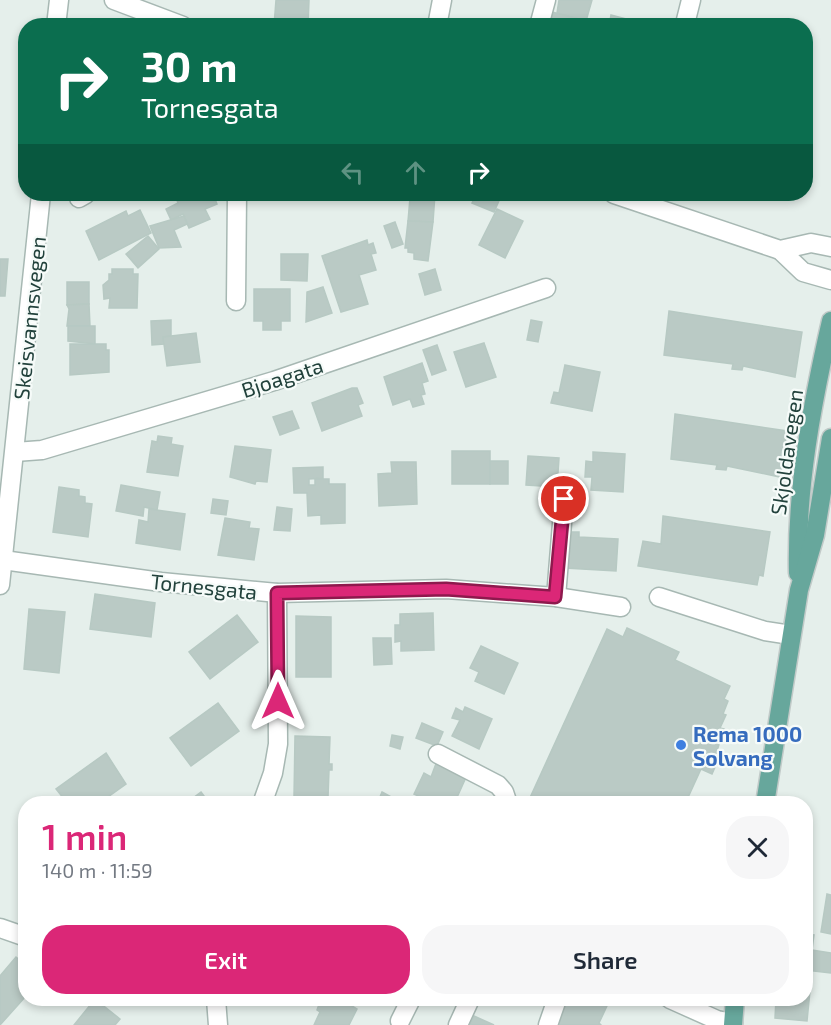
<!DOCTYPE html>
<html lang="en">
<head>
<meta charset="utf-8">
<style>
  :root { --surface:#fff; --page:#f6f6f7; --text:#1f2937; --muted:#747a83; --accent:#db2777 }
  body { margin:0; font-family:"Exo 2",sans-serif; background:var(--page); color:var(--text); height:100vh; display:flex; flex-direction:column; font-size:22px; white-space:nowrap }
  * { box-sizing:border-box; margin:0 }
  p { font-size:20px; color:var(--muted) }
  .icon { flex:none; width:33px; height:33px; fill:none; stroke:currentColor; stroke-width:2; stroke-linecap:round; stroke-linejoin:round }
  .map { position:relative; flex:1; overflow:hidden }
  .sheet { position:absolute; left:18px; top:796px; width:795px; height:210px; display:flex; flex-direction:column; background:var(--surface); border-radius:24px; box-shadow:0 3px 9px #0003 }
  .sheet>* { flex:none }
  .banner { position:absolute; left:18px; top:18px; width:795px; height:183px; border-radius:24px; box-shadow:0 3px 9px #0003; background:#0b6e4f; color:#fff; overflow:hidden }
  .pin { position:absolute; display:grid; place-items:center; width:51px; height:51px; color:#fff; margin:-26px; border:3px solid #fff; border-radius:50%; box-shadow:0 2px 6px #0007 }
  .me { position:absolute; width:66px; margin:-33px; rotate:0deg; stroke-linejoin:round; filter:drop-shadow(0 0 4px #0008) }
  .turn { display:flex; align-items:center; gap:21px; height:126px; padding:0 24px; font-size:27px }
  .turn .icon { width:78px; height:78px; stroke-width:2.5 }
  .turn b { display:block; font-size:42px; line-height:51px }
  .lanes { display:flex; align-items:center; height:57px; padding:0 24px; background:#0003; justify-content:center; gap:30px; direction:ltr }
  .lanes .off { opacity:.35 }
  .round { display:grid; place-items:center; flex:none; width:63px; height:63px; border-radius:24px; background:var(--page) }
  .overview { display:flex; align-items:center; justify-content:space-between; height:102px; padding:0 24px }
  h1 { font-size:36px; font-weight:600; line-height:45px; color:var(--accent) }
  .action { display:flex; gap:12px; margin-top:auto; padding:12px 24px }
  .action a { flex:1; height:69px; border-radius:24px; background:var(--accent); color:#fff; font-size:24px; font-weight:600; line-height:69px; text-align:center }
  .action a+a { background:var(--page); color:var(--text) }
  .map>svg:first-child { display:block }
  .building { fill:#bacac5; stroke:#b7c9c3; stroke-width:1.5 }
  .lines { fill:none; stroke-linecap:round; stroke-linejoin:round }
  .minor-casing { stroke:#a7b8b3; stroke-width:21 }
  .major-casing { stroke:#c1cac8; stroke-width:21 }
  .minor { stroke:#fff; stroke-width:18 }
  .major { stroke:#67a79c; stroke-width:18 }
  .route-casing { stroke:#8e194d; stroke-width:15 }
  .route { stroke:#db2777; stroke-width:10 }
  .shop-dot { fill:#3f7fe0; stroke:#f6fbf9; stroke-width:2 }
  .labels { text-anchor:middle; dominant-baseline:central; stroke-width:4.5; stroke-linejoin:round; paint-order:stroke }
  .street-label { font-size:21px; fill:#22423c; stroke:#f6fbf9 }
  .shop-label { font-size:21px; font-weight:bold; fill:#366cbe; stroke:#f6fbf9; text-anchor:start }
</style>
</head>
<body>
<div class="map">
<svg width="831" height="1025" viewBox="0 0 831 1025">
  <rect width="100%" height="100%" fill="#e5efeb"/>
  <!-- building -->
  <g class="building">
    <path d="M 276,0 L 309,0 L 308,26 L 274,26 Z"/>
    <path d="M 559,0 L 592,0 L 586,21 L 557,13 Z"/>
    <path d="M 552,12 L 586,21 L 585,26 L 548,26 Z"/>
    <path d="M 611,15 L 638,22 L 637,26 L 609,26 Z"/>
    <path d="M 178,194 L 213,194 L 217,204 L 205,209 L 210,219 L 189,228 L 183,214 L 171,220 L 166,209 L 178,203 L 175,195 Z"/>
    <path d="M 419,194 L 435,194 L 433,222 L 408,221 L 410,198 L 419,198 Z"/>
    <path d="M 476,194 L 502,194 L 494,212 L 472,203 Z"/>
    <path d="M 497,209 L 523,221 L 505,258 L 479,245 Z"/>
    <path d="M 140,210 L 151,233 L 99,260 L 86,231 L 126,211 L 128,216 Z"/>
    <path d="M 184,216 L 187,224 L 174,230 L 181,247 L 159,248 L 150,226 Z"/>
    <path d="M 408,221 L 433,222 L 428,261 L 414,259 L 414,253 L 408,252 L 408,248 L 405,248 Z"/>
    <path d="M 395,222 L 403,244 L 392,248 L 384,226 Z"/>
    <path d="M 148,236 L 159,249 L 138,268 L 126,254 Z"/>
    <path d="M 367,240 L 368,245 L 373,243 L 376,253 L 371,254 L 376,270 L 359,275 L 368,304 L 341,312 L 322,256 Z"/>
    <path d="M 281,254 L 308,254 L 307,281 L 281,280 Z"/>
    <path d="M 0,259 L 8,259 L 5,296 L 0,296 Z"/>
    <path d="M 112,269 L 133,269 L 133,274 L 138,274 L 137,308 L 109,308 L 110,298 L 104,299 L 103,285 L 109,280 L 109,274 L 112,274 Z"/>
    <path d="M 435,269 L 441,290 L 425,295 L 419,274 Z"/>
    <path d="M 67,282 L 89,282 L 89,304 L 67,305 Z"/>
    <path d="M 323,287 L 332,313 L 306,322 L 307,292 Z"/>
    <path d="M 254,289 L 290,289 L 290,321 L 281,321 L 281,330 L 263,330 L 263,321 L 254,321 Z"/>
    <path d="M 89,304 L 90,326 L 67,326 L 69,309 L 67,305 Z"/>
    <path d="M 669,311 L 802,332 L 795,377 L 743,366 L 742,370 L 732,369 L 733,364 L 664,355 Z"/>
    <path d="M 171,320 L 171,336 L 163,337 L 164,344 L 152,345 L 151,321 Z"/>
    <path d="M 531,320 L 542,322 L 538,342 L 527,340 Z"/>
    <path d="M 68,326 L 95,326 L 95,344 L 68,341 Z"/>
    <path d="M 196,333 L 200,362 L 167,366 L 163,337 Z"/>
    <path d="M 484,343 L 496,377 L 466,387 L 454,352 Z"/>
    <path d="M 70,344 L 106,344 L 106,350 L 109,350 L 109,372 L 70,375 Z"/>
    <path d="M 437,345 L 446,370 L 432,375 L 423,350 Z"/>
    <path d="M 422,363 L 428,381 L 422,383 L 425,394 L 421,395 L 424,404 L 413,407 L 410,399 L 393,405 L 384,377 Z"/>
    <path d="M 565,365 L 600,372 L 592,411 L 551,403 L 554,392 L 559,393 Z"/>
    <path d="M 352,388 L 357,388 L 363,403 L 358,405 L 362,416 L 322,431 L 312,403 Z"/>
    <path d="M 292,411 L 299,428 L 280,435 L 273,417 Z"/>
    <path d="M 675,414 L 787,431 L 780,477 L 727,466 L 726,470 L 716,469 L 717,465 L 671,459 Z"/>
    <path d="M 158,436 L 172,438 L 171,444 L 183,446 L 178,476 L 147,472 L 152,441 L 157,442 Z"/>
    <path d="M 235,446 L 271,450 L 267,482 L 256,481 L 255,484 L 230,477 Z"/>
    <rect x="452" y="451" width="38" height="33"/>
    <path d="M 593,452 L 625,454 L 623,492 L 591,490 L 592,477 L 585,477 L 586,461 L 593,462 Z"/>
    <path d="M 528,456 L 559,458 L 557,487 L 526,485 Z"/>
    <rect x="490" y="461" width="18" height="23"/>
    <path d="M 391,462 L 416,462 L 417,504 L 379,506 L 378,474 L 392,473 Z"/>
    <path d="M 323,467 L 323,478 L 309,479 L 309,485 L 315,485 L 315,479 L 329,479 L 329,484 L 345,484 L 345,523 L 321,524 L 321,515 L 308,516 L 307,493 L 294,493 L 293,468 Z"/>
    <path d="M 121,485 L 160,492 L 157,510 L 144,507 L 143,516 L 116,511 Z"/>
    <path d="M 59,487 L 79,490 L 79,496 L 85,497 L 85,503 L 92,504 L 88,537 L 53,532 Z"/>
    <path d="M 213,499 L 228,501 L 226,515 L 211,513 Z"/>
    <path d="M 277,507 L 292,509 L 290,531 L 274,530 Z"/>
    <path d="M 149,509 L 185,514 L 180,550 L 136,543 L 139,520 L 148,522 Z"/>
    <path d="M 663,516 L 770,532 L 763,576 L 759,575 L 757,585 L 638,566 L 643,541 L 661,544 Z"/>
    <path d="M 225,518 L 250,522 L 249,528 L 259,529 L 254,560 L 218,555 Z"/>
    <path d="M 567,532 L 579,532 L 579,537 L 618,539 L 616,571 L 565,568 Z"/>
    <path d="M 95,594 L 155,603 L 151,637 L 90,629 Z"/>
    <path d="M 29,609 L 65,612 L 59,673 L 24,669 Z"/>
    <path d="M 433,613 L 434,650 L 401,651 L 401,641 L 395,642 L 395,625 L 400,625 L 400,614 Z"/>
    <path d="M 237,615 L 258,642 L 210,679 L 189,652 Z"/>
    <path d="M 296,616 L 331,617 L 331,677 L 296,677 Z"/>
    <path d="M 627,628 L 679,652 L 675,660 L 730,686 L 724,699 L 728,701 L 723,714 L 726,715 L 720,728 L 724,729 L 715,757 L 719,758 L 712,774 L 701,769 L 685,804 L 537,804 L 529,800 L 607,629 L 623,637 Z"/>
    <path d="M 373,638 L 391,638 L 392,664 L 374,665 Z"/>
    <path d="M 481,646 L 518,663 L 504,694 L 475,681 L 479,672 L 470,668 Z"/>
    <path d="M 218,703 L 239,731 L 191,766 L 170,738 Z"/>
    <path d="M 465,707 L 492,719 L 479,749 L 452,736 L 460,720 L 452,718 L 456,708 L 463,712 Z"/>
    <path d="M 422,723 L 443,732 L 437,746 L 416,738 Z"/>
    <path d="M 392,735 L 403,737 L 400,749 L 390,746 Z"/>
    <path d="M 295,736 L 330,737 L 329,764 L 332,764 L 332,770 L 329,770 L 328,797 L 294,797 Z"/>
    <path d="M 106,753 L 126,784 L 98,804 L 68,804 L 56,789 Z"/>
    <path d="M 437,761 L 467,775 L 454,804 L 437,804 L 414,794 L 424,773 L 431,777 Z"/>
    <path d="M 201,792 L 210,804 L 185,804 Z"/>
    <path d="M 382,792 L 395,799 L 392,804 L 377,804 Z"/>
    <path d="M 827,894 L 831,895 L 831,934 L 821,932 Z"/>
    <path d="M 806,934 L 814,935 L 812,950 L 806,949 Z"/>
    <path d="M 812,950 L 831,953 L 831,973 L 806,970 Z"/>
    <path d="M 16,957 L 26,965 L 26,996 L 0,1025 L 0,976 Z"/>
    <path d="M 806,991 L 810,991 L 807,1021 L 775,1018 L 776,999 L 806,999 Z"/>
    <path d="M 95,999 L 120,1019 L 115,1025 L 74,1025 Z"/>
    <path d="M 321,999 L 341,999 L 357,1009 L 349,1025 L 314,1025 L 320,1012 L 317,1010 Z"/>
    <path d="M 568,999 L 591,999 L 607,1006 L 599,1023 L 601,1025 L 556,1025 Z"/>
    <path d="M 474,1016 L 494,1025 L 470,1025 Z"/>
  </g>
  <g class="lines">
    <!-- minor casing -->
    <g class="minor-casing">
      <g id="minor">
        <path d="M 114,0 L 183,26"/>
        <path d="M 685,24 L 691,0"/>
        <path d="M 56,26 L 59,0"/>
        <path d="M 437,26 L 442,0"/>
        <path d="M 539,26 L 546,0"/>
        <path d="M 614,194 L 780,250 L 811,243 L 831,247"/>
        <path d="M 79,198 L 86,194"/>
        <path d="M 780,250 L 803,272 L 831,280"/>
        <path d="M 236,301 L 237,194"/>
        <path d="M 15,452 L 42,450 L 274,381 L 546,288"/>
        <path d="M 3,560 L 161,582 L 277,593 L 446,589 L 556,597 L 621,607"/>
        <path d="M 0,585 L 41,194"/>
        <path d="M 556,597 L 564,499"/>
        <path d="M 659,597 L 765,631 L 791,635"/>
        <path d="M 438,754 L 498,785 L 504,792 L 508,804"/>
        <path d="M 262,804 L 273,773 L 278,744 L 277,593"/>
        <path d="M 0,928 L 26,937"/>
        <path d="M 216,999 L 218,1025"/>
        <path d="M 670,999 L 717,1020 L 733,1023"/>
        <path d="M 400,1021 L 411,999"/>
        <path d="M 458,1025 L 470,999"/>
        <path d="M 548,1025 L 557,999"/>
      </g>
    </g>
    <!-- major casing -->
    <g class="major-casing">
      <g id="major">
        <path d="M 798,573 C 796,489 812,403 831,321"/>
        <path d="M 765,804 L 799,590 L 815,535 L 831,438"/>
        <path d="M 733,1025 L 735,999"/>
      </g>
    </g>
    <!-- minor -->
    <use href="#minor" class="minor"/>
    <!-- major -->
    <use href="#major" class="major"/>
  </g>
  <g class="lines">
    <!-- route casing -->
    <g class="route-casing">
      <path id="route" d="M 278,701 L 277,593 L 446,589 L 555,597 L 564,499"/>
    </g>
    <!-- route -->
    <use href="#route" class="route"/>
  </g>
  <!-- markers -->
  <circle class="shop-dot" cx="681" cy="745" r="6"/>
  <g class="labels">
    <!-- street labels -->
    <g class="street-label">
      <text transform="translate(29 318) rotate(-84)">Skeisvannsvegen</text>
      <text transform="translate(282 377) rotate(-18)">Bjoagata</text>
      <text transform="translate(786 452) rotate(-82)">Skjoldavegen</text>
      <text transform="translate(204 586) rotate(6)">Tornesgata</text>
    </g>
    <!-- shop labels -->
    <g class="shop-label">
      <text x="693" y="733">Rema 1000<tspan x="693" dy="24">Solvang</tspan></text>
    </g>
  </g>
</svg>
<div class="pin" style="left:564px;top:499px;background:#d93025"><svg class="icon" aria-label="arrive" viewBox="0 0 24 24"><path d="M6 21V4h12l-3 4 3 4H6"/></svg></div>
<svg class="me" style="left:278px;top:701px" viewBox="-20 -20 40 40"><path d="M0-17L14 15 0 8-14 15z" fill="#db2777" stroke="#fff" stroke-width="4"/></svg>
<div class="banner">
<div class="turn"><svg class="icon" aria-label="right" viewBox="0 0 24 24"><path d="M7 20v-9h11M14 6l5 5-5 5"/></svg><div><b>30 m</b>Tornesgata</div></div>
<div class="lanes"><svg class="icon off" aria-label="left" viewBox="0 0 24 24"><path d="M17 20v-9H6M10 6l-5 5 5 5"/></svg><svg class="icon off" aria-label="ahead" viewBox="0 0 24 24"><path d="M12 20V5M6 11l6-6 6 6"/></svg><svg class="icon" aria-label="right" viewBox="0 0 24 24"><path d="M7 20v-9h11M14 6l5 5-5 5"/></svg></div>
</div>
<section class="sheet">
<div class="overview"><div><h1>1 min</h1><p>140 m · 11:59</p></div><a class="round"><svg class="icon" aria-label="close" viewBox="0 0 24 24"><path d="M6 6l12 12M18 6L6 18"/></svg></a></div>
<div class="action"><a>Exit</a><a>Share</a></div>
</section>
</div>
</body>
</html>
